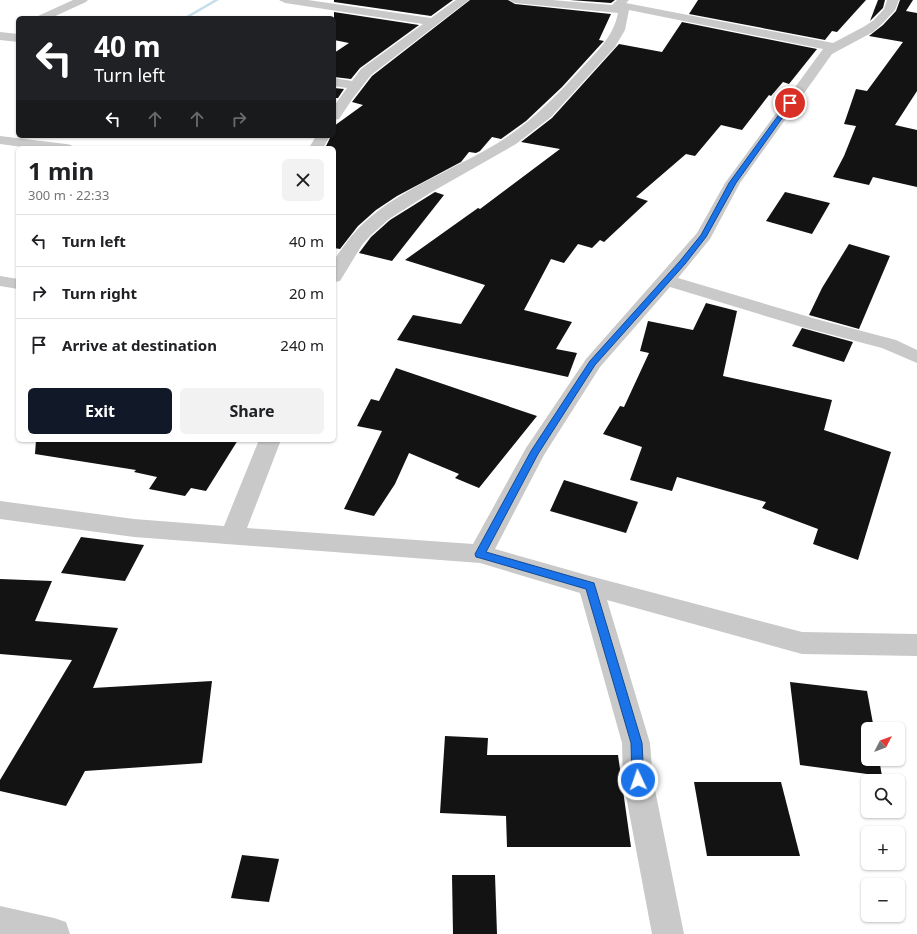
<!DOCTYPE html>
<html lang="en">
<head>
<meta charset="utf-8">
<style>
  :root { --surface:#fff; --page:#f2f2f2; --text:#202124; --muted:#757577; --line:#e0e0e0; --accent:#111827 }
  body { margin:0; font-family:"Noto Sans",sans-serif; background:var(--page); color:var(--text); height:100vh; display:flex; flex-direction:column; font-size:15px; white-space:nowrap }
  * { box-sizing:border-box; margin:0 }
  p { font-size:13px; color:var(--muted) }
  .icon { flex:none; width:22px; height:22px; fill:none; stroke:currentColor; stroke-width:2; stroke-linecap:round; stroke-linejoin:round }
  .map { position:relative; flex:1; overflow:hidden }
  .side { position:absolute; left:16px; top:146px; width:320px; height:296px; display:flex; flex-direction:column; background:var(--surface); border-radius:6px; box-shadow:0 1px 3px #0004 }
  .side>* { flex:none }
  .top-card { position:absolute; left:16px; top:16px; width:320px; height:122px; border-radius:6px; box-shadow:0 1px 3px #0004; background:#202124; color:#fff; overflow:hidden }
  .needle { width:26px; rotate:48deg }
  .buttons { position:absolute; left:861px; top:722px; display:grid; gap:8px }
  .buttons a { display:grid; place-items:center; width:44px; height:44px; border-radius:6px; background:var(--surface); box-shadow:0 1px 3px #0004; font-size:20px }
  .pin { position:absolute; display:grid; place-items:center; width:34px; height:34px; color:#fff; margin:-17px; border:2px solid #fff; border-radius:50%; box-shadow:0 1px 4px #0007 }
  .me { position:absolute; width:44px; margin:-22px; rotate:357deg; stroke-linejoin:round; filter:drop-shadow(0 0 3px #0008) }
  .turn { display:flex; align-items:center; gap:14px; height:84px; padding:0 12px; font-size:18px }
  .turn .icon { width:52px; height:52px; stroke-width:2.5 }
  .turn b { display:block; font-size:28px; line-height:34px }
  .lanes { display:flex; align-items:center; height:38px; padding:0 12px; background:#0003; justify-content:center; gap:20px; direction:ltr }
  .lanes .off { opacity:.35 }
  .round { display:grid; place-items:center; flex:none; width:42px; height:42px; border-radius:6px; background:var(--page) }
  .summary { display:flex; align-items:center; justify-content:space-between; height:68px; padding:0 12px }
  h1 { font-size:24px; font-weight:700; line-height:30px }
  .action { display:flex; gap:8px; margin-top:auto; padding:8px 12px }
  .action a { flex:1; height:46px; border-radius:6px; background:var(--accent); color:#fff; font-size:16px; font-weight:700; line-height:46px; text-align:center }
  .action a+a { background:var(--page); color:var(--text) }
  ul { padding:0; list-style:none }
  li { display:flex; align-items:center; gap:12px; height:52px; padding:0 12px; border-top:1px solid var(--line) }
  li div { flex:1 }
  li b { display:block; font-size:15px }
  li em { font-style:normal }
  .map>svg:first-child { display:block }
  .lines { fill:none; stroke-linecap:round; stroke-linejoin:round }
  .stream { fill:#c6deea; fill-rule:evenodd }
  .building { fill:#131313 }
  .minor { fill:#c9c9c9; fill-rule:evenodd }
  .route { fill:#1a73e8; stroke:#114b97 }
</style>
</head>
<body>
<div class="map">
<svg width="917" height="934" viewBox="0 0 917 934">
  <rect width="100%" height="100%" fill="#fff"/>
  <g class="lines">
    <!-- stream -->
    <path class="stream" d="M 214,0 L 219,0 L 188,18 L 183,18 Z"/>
  </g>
  <!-- building -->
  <g class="building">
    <path d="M 334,0 L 453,0 L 431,16 L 334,2 Z"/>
    <path d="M 470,0 L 508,0 L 515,4 L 611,14 L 599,40 L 604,41 L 602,43 L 562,87 L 526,121 L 501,139 L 492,137 L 480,151 L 476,153 L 469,152 L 461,162 L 397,196 L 376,210 L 358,226 L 340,249 L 334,248 L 334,148 L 325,148 L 331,136 L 334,136 L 334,126 L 363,105 L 352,102 L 372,76 Z"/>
    <path d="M 570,0 L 615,0 L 611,3 Z"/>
    <path d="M 698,0 L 866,0 L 837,32 L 832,31 L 825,40 L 689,14 Z"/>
    <path d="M 878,0 L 885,0 L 883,8 L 870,21 Z"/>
    <path d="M 900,0 L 913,0 L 906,11 L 917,13 L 917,91 L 895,125 L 917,130 L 917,187 L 873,177 L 869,185 L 833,177 L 844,156 L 856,126 L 844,124 L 856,89 L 867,91 L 903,42 L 869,36 L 883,25 L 896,11 Z"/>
    <path d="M 334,12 L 419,25 L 360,68 L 351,79 L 334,77 L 334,53 L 349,43 L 334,40 Z"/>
    <path d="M 682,22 L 817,49 L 789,84 L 783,82 L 771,96 L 769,95 L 742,130 L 721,125 L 695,156 L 686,154 L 636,197 L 648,201 L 604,242 L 600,240 L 592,248 L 578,244 L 564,263 L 551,259 L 524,310 L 572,322 L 556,349 L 577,353 L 568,377 L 397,340 L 413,315 L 461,324 L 485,285 L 405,260 L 478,208 L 480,209 L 560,149 L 521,142 L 552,118 L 619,44 L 662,52 Z"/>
    <path d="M 334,88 L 344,89 L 338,98 L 334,98 Z"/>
    <path d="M 435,192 L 444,195 L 392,261 L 359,253 L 371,237 L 390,220 Z"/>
    <path d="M 785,192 L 830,203 L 812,234 L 766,221 Z"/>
    <path d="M 849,244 L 890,256 L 859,329 L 809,315 L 822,288 Z"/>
    <path d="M 706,303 L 737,311 L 723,376 L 832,400 L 824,430 L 891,452 L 858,560 L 813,544 L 818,529 L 762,508 L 766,502 L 677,477 L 672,491 L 630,480 L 642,447 L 603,434 L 620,406 L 624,407 L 649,353 L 640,351 L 648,321 L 693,330 Z"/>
    <path d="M 802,328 L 853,342 L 844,362 L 792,346 Z"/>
    <path d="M 396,368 L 537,416 L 479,488 L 455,478 L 459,474 L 409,453 L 395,484 L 374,516 L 344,509 L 382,431 L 357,426 L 371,399 L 379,401 Z"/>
    <path d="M 36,440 L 238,440 L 206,491 L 191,488 L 185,496 L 149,489 L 157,477 L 134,472 L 136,470 L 35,454 Z"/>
    <path d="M 564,480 L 638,502 L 626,533 L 550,511 Z"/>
    <path d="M 81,537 L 144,545 L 125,581 L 61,573 Z"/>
    <path d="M 0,579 L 52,581 L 35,621 L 118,628 L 93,688 L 212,681 L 202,763 L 85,771 L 66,806 L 0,791 L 0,780 L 72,660 L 0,654 Z"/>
    <path d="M 790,682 L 867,691 L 874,729 L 868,729 L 868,759 L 879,759 L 882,776 L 800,765 Z"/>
    <path d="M 445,736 L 488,738 L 487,755 L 618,755 L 631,847 L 507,847 L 506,816 L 440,813 Z"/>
    <path d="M 694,782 L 781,782 L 800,856 L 707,856 Z"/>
    <path d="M 242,855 L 279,859 L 269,902 L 231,898 Z"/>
    <path d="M 452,875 L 495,875 L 497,934 L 453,934 Z"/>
  </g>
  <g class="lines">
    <!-- minor -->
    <g class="minor">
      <path d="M 73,0 L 88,0 L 86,2 L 51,18 L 36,18 L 38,16 Z"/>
      <path d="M 279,0 L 308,0 L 431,18 L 456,0 L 469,0 L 371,75 L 353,98 L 339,119 L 334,120 L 334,106 L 347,88 L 334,86 L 334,78 L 352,81 L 361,69 L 423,24 L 285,3 Z"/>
      <path d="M 509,0 L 552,0 L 612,5 L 617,0 L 629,0 L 626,3 L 833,43 L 865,26 L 874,20 L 884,9 L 887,0 L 899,0 L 895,10 L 882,24 L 873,32 L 832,54 L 740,183 L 710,239 L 678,278 L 816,319 L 896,340 L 917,350 L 917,363 L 882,348 L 802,327 L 670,287 L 600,367 L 544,455 L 495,549 L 590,576 L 802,632 L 917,634 L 917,656 L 802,654 L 607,600 L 650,743 L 653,780 L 684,934 L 652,934 L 623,780 L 622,743 L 580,593 L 480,563 L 134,537 L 0,519 L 0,501 L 134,519 L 224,526 L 259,440 L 281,440 L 247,528 L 473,544 L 526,448 L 586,359 L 697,233 L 725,183 L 823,49 L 629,10 L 625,30 L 615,47 L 551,117 L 516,144 L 430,193 L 389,219 L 370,236 L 362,245 L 340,281 L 334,282 C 334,276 332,267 334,261 C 336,256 341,250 344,246 C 380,193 455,172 507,137 C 535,118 557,95 580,70 C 596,52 613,38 618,13 L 515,3 Z"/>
      <path d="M 0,32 L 18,34 L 18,42 L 0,40 Z"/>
      <path d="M 0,136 L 66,144 L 71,145 L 73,148 L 30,148 L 0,144 Z"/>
      <path d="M 316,136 L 330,136 L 323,148 L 309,148 Z"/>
      <path d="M 0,276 L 18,279 L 18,289 L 0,286 Z"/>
      <path d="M 0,906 L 54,918 L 66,922 L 70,934 L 0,934 Z"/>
    </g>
  </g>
  <!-- route -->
  <path class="route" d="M 788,102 L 793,103 L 736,183 L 706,237 L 685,264 L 595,365 L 538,454 L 486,552 L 594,583 L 642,743 L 644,780 L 643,784 L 638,786 L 634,784 L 632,780 L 631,743 L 586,589 L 480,558 L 476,557 L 475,554 L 531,451 L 590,361 L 680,261 L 701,235 L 729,183 Z"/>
</svg>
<div class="buttons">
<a><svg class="needle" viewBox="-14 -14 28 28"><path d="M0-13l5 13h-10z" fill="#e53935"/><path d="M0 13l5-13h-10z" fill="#757577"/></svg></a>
<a><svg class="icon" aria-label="search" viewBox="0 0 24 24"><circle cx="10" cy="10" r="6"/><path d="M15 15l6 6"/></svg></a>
<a>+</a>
<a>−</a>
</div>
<div class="pin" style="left:790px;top:103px;background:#d93025"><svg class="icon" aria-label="arrive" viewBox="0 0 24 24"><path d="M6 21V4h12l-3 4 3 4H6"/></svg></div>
<svg class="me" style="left:638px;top:780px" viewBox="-20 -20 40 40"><circle r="17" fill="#1a73e8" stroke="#fff" stroke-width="3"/><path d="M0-11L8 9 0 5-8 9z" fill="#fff"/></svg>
<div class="top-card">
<div class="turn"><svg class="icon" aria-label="left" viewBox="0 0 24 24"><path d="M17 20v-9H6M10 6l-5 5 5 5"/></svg><div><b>40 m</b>Turn left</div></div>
<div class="lanes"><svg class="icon" aria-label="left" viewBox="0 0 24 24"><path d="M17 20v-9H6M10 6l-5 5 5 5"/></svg><svg class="icon off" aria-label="ahead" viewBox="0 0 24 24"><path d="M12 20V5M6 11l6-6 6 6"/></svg><svg class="icon off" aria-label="ahead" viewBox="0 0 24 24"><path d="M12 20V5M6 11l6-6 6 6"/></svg><svg class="icon off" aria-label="right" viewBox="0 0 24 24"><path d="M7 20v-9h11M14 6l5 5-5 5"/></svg></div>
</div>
<section class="side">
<div class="summary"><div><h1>1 min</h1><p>300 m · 22:33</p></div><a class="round"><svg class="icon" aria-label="close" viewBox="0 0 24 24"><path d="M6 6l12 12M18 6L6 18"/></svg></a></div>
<ul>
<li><svg class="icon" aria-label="left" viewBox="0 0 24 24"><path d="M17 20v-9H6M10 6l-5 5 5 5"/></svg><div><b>Turn left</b></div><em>40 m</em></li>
<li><svg class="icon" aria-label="right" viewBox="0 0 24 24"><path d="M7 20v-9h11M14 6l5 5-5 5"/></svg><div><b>Turn right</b></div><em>20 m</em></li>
<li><svg class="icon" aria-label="arrive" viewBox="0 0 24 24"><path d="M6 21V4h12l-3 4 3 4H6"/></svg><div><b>Arrive at destination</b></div><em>240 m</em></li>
</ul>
<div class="action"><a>Exit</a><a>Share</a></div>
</section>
</div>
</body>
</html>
